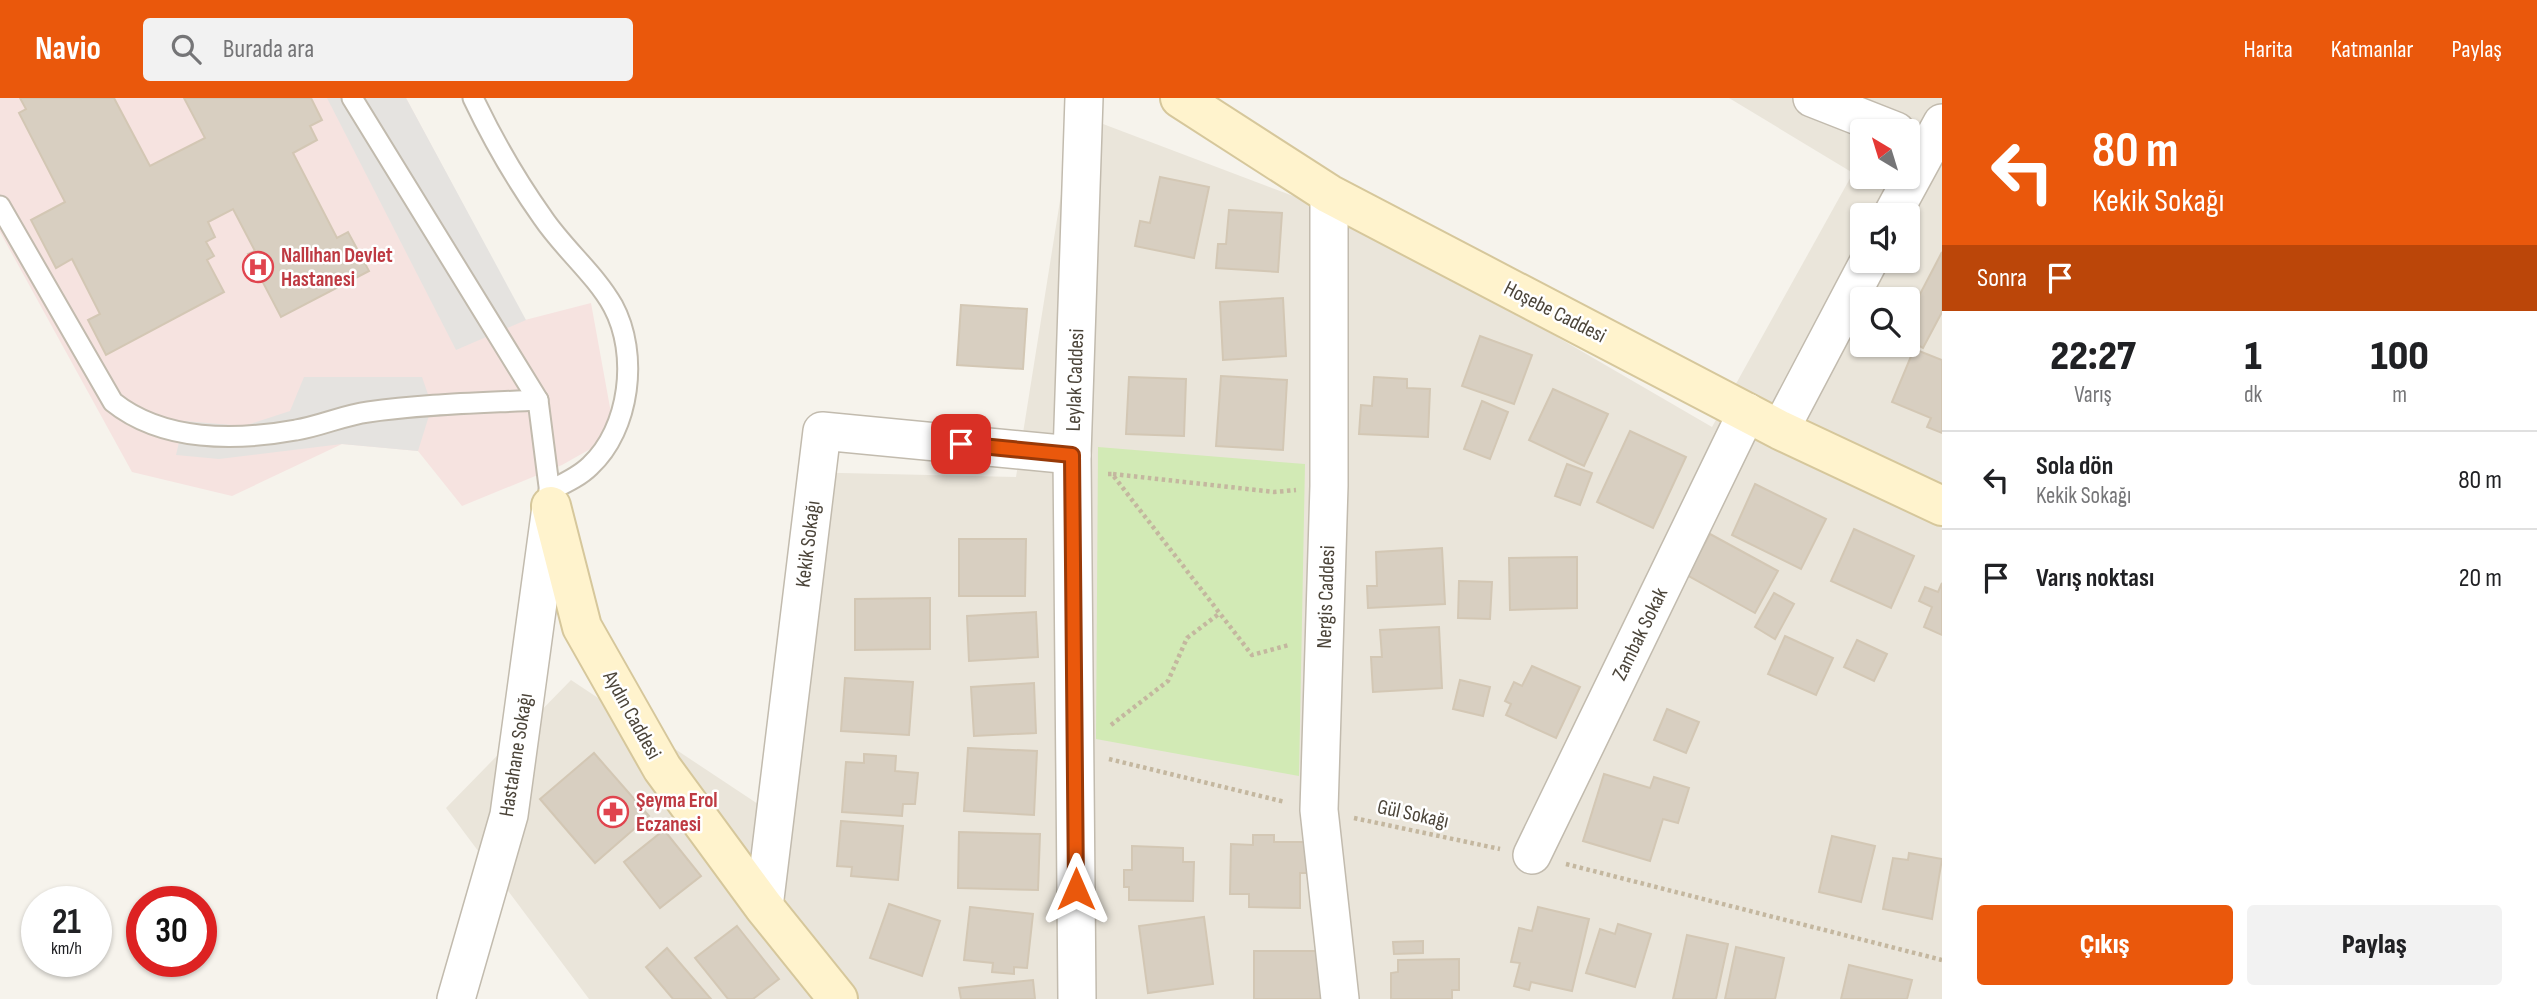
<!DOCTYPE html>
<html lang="tr">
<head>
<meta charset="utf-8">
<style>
  :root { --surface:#fff; --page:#f2f2f2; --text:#202124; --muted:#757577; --line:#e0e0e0; --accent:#ea580c }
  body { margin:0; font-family:"Sofia Sans Condensed",sans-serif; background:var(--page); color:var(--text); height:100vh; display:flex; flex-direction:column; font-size:26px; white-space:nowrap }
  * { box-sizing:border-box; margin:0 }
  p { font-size:23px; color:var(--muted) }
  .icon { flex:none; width:38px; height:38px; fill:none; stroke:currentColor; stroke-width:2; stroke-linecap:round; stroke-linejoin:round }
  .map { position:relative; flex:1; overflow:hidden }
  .details { display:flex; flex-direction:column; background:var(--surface); width:595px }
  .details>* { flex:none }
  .banner { background:#ea580c; color:#fff; overflow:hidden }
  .needle { width:46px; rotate:322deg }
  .fabs { position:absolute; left:1850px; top:21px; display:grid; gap:14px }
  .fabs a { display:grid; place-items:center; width:70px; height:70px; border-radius:7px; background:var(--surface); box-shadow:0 2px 5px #0004; font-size:35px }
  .speed { position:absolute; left:21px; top:788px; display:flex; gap:14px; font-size:35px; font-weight:700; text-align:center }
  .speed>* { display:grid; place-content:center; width:91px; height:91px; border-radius:50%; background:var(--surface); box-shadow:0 2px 5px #0004; line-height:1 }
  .speed small { font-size:18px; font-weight:400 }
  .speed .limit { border:10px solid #d22; background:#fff; color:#111 }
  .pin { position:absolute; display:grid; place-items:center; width:60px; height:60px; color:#fff; margin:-30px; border-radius:14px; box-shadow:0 4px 10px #0006 }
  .me { position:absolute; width:77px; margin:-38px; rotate:0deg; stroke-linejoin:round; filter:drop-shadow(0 0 5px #0008) }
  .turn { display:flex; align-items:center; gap:24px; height:147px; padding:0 35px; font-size:32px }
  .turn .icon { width:91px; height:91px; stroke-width:2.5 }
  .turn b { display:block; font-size:49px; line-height:60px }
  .then { display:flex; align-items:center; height:66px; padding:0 35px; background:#0003; gap:14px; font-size:26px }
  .eta { display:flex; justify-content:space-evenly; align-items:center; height:119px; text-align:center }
  .eta b { font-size:42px; font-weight:800; line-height:49px }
  .button { display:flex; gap:14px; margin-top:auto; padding:14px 35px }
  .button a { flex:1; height:80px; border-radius:7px; background:var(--accent); color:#fff; font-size:28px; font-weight:800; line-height:80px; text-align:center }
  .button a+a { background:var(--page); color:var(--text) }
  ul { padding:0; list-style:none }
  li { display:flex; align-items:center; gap:21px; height:98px; padding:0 35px; border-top:2px solid var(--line) }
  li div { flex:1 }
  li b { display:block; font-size:26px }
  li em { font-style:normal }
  header { display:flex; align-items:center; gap:42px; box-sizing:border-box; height:98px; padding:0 35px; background:var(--accent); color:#fff }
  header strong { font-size:33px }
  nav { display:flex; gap:38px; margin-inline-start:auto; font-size:24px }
  .search { width:490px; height:63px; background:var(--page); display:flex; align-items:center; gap:18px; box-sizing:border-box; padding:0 24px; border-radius:7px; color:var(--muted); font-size:26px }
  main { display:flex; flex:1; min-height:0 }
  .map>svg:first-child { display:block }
  .residential { fill:#eae5da; fill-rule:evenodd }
  .medical { fill:#f6e3e0 }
  .green { fill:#d2eab5 }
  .parking { fill:#e5e3e0 }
  .building { fill:#d8cfc1; stroke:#d3c7b4; stroke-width:2 }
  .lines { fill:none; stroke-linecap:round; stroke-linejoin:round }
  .lane-casing { stroke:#c2bbae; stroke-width:23 }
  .street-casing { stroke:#c2bbae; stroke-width:40 }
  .secondary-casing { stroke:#d6c79b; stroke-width:42 }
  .path { stroke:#c4b79f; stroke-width:4.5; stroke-dasharray:3.5 3.5; stroke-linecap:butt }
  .lane { stroke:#fff; stroke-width:19 }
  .street { stroke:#fff; stroke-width:37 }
  .secondary { stroke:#fff3cd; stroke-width:38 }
  .route-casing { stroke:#983908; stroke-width:18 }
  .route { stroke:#ea580c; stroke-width:12 }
  .labels { text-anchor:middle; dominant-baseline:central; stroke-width:5; stroke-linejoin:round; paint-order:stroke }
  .health-label { font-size:21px; font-weight:bold; fill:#be3a42; stroke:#fff; text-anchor:start }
  .street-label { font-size:21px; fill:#4b4439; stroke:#fff }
</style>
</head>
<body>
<header>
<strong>Navio</strong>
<div class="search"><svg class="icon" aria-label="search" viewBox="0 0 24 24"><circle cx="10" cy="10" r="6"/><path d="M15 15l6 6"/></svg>Burada ara</div>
<nav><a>Harita</a><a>Katmanlar</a><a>Paylaş</a></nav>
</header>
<main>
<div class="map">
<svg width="1942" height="901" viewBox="0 0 1942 901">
  <rect width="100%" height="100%" fill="#f6f3ec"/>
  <!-- residential -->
  <path class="residential" d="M 1729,0 L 1942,0 L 1942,901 L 589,901 L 446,710 L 571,582 L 776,718 L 798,374 L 1016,379 L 1074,15 L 1354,121 L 1712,329 L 1853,75 ZM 1862,33 L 1908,33 L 1908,79 L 1862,79 ZM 1862,117 L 1908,117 L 1908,163 L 1862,163 ZM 1862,201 L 1908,201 L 1908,247 L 1862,247 Z"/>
  <!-- medical -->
  <path class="medical" d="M 0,0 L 406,0 L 525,222 L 591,205 L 615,337 L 562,367 L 462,408 L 418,353 L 342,346 L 232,398 L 132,374 L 0,134 Z"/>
  <!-- green -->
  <path class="green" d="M 1098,349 L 1305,366 L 1299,678 L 1096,641 Z"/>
  <!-- parking -->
  <g class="parking">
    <path d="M 327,0 L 406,0 L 526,222 L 456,252 Z"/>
    <path d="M 304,279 L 422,279 L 432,308 L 418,353 L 342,346 L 219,361 L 176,357 L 184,323 L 244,328 L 290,313 Z"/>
  </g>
  <!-- building -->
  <g class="building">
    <path d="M 20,0 L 114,0 L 150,68 L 205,40 L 184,0 L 311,0 L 322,22 L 310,28 L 317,42 L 293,55 L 337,140 L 348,134 L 369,173 L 281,219 L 248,156 L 255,153 L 233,111 L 208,124 L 215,139 L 206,144 L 214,158 L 207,162 L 224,194 L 106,257 L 88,222 L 100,216 L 72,161 L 56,170 L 31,122 L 65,104 L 19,15 L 26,11 Z"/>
    <path d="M 1160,79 L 1209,89 L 1194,160 L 1135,148 L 1140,123 L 1150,125 Z"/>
    <path d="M 1229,112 L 1282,115 L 1278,174 L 1216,170 L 1218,146 L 1226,146 Z"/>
    <path d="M 1942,154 L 1942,214 L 1923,250 L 1908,242 L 1908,219 Z"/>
    <path d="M 1283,200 L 1286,258 L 1223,262 L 1220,204 Z"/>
    <path d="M 961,207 L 1027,211 L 1023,271 L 957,267 Z"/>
    <path d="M 1480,238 L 1532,257 L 1514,306 L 1462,288 Z"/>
    <path d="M 1914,251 L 1942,262 L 1942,335 L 1927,329 L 1931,320 L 1892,304 Z"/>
    <path d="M 1221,278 L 1287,282 L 1283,352 L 1216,348 Z"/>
    <path d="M 1129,279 L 1186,281 L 1184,338 L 1126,336 Z"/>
    <path d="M 1374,279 L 1407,281 L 1407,290 L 1430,291 L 1428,339 L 1359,336 L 1361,307 L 1372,308 Z"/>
    <path d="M 1553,291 L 1608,316 L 1584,368 L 1529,342 Z"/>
    <path d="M 1482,303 L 1508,314 L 1490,361 L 1464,351 Z"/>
    <path d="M 1630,333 L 1686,359 L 1653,430 L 1597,404 Z"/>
    <path d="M 1567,366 L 1592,375 L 1580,407 L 1555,398 Z"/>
    <path d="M 1755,386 L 1826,421 L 1801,471 L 1732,437 Z"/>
    <path d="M 1854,431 L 1914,458 L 1891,510 L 1831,483 Z"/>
    <path d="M 1710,436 L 1778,473 L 1755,515 L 1687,477 Z"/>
    <path d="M 959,441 L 1026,441 L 1025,498 L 959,498 Z"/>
    <path d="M 1442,450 L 1445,506 L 1368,510 L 1367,488 L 1377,488 L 1376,454 Z"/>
    <path d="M 1577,459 L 1577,510 L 1510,512 L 1509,460 Z"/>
    <path d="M 1459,483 L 1492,484 L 1490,521 L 1458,520 Z"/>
    <path d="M 1942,485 L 1942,537 L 1924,529 L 1932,509 L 1919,503 L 1925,489 L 1938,494 Z"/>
    <path d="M 1774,495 L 1794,506 L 1775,541 L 1755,529 Z"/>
    <path d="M 930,500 L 930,551 L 855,552 L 855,501 Z"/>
    <path d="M 1036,514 L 1038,559 L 969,563 L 967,518 Z"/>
    <path d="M 1439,529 L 1442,590 L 1373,594 L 1371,559 L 1382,559 L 1380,532 Z"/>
    <path d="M 1785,538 L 1833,560 L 1816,597 L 1768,576 Z"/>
    <path d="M 1857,542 L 1887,556 L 1874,583 L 1844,569 Z"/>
    <path d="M 1532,568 L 1580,589 L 1556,640 L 1506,617 L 1511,606 L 1505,603 L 1514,584 L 1522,588 Z"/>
    <path d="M 845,580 L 913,584 L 909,637 L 841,633 Z"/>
    <path d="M 1460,582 L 1490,589 L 1483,618 L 1453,611 Z"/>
    <path d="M 1034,585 L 1036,635 L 974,638 L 971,589 Z"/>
    <path d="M 1667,611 L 1699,624 L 1686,655 L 1654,642 Z"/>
    <path d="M 968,650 L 1037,653 L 1034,717 L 964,713 Z"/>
    <path d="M 594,655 L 649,718 L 595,765 L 540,701 Z"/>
    <path d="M 864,656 L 896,658 L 895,673 L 918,675 L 915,706 L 903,706 L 902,718 L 842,714 L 846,664 L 864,665 Z"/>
    <path d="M 1604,676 L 1650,690 L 1654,679 L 1689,690 L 1678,725 L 1663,721 L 1650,763 L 1583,743 Z"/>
    <path d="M 841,723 L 903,728 L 898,782 L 851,778 L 852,769 L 837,768 Z"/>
    <path d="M 664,732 L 701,778 L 660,810 L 624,764 Z"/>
    <path d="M 959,734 L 1040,736 L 1038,792 L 958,790 Z"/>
    <path d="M 1253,737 L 1274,737 L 1274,744 L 1308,744 L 1308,775 L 1300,775 L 1300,810 L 1249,809 L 1249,796 L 1230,796 L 1231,746 L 1253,747 Z"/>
    <path d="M 1832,738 L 1875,748 L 1861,804 L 1819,794 Z"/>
    <path d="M 1132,748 L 1183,750 L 1183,764 L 1194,764 L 1193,803 L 1129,802 L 1129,789 L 1124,789 L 1124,772 L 1132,772 Z"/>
    <path d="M 1909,755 L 1942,761 L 1932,821 L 1883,811 L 1893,760 L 1908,762 Z"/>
    <path d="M 889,806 L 940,823 L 922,878 L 870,860 Z"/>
    <path d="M 970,809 L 1033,816 L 1027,870 L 1014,869 L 1014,876 L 992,874 L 993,865 L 964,862 Z"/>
    <path d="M 1538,809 L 1589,821 L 1572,893 L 1531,884 L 1529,892 L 1514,888 L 1520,865 L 1511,864 L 1519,830 L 1532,833 Z"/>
    <path d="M 1204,819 L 1213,886 L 1148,895 L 1139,828 Z"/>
    <path d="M 1618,826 L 1651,836 L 1635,889 L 1586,875 L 1600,831 L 1615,836 Z"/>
    <path d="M 737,828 L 779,881 L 753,901 L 728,901 L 695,860 Z"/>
    <path d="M 1687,837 L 1728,846 L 1716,901 L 1673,901 Z"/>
    <path d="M 1423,843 L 1423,855 L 1394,856 L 1393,844 Z"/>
    <path d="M 1736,849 L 1784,860 L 1775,901 L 1725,901 Z"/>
    <path d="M 667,850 L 711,901 L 673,901 L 646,869 Z"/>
    <path d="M 1254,853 L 1319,853 L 1331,901 L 1254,901 Z"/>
    <path d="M 1459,861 L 1459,892 L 1452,892 L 1452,901 L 1391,901 L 1391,875 L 1398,874 L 1398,862 Z"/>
    <path d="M 1849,867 L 1912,882 L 1907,901 L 1841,901 Z"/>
    <path d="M 1033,882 L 1035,901 L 961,901 L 959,890 Z"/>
  </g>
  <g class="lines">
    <!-- lane casing -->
    <g class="lane-casing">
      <g id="lane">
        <path d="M 352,0 L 538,302 L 551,404"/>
        <path d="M 473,0 C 493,42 516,82 543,120 C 564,151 595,176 613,208 C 639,256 630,331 590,368 C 579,379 563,386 549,393"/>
        <path d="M 0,108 L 113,304 C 163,344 236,343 296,332 C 321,328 344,317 368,314 C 424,306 482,305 538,302"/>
      </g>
    </g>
    <!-- street casing -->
    <g class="street-casing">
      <g id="street">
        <path d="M 1812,0 L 1896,33"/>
        <path d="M 1329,96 L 1329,388 L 1319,712 L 1340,901"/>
        <path d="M 1892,117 L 1942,25"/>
        <path d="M 1780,332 L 1869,163"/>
        <path d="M 1532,757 L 1747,314"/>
        <path d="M 764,809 L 822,333 L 1072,357"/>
        <path d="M 456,901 L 509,717 L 551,409"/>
        <path d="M 1077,901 L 1072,357 L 1084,0"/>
      </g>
    </g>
    <!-- secondary casing -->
    <g class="secondary-casing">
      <g id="secondary">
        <path d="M 1180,0 L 1329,96 L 1780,332 L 1942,408"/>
        <path d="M 551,408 L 582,529 L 662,670 L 764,809 L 838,901"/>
      </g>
    </g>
    <!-- path -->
    <g class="path">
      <path d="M 1108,376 L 1112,376 L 1252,557 L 1289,547"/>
      <path d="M 1113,376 L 1274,394 L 1296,392"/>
      <path d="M 1111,627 L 1168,583 L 1187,540 L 1220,515"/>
      <path d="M 1109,661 L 1285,704"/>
      <path d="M 1354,720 L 1500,751"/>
      <path d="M 1566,766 L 1942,862"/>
    </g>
    <!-- lane -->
    <use href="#lane" class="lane"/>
    <!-- street -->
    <use href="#street" class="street"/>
    <!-- secondary -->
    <use href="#secondary" class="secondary"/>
  </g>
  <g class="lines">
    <!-- route casing -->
    <g class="route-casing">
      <path id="route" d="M 961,346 L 1072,357 L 1076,791"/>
    </g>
    <!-- route -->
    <use href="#route" class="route"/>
  </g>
  <!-- icons -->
  <defs>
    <g id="hospital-ring" transform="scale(1.575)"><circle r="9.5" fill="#fff" stroke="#e0444e" stroke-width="1.5"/><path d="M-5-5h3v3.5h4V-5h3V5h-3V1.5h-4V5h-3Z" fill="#e0444e"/></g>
    <g id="pharmacy-ring" transform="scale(1.575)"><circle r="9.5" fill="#fff" stroke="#e0444e" stroke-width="1.5"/><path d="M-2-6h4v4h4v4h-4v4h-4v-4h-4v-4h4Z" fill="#e0444e"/></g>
  </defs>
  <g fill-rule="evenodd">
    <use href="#hospital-ring" x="258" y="169"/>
    <use href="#pharmacy-ring" x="613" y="714"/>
  </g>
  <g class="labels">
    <!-- health labels -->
    <g class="health-label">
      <text x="281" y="157">Nallıhan Devlet<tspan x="281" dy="24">Hastanesi</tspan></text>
      <text x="636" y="702">Şeyma Erol<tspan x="636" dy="24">Eczanesi</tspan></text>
    </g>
    <!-- street labels -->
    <g class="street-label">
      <text transform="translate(1555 214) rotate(27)">Hoşebe Caddesi</text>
      <text transform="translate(1075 282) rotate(-88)">Leylak Caddesi</text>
      <text transform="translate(808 446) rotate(-83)">Kekik Sokağı</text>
      <text transform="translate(1326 499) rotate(-88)">Nergis Caddesi</text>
      <text transform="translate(1640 536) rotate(-64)">Zambak Sokak</text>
      <text transform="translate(632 617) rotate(61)">Aydın Caddesi</text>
      <text transform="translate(516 657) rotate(-81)">Hastahane Sokağı</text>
      <text transform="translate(1413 716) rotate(12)">Gül Sokağı</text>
    </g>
  </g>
</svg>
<div class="fabs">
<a><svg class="needle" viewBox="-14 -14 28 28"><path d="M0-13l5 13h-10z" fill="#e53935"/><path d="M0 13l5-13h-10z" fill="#757577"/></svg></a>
<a><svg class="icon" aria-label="sound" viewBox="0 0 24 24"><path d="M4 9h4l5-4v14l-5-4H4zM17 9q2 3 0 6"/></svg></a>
<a><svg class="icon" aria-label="search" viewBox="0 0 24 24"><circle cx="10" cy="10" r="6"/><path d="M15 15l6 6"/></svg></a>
</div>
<div class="speed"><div>21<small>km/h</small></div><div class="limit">30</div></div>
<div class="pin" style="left:961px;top:346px;background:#d93025"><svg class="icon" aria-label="arrive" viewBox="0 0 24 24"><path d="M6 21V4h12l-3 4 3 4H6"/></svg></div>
<svg class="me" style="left:1076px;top:791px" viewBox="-20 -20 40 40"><path d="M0-17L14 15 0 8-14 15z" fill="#ea580c" stroke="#fff" stroke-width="4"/></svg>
</div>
<section class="details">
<div class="banner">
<div class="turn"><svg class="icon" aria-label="left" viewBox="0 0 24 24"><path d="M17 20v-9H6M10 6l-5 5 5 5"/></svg><div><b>80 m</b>Kekik Sokağı</div></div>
<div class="then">Sonra<svg class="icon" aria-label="arrive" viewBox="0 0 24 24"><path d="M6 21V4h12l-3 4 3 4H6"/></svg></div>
</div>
<div class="eta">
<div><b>22:27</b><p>Varış</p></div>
<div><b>1</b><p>dk</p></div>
<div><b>100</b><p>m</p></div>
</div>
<ul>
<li><svg class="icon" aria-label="left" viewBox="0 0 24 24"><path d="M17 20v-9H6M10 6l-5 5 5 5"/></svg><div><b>Sola dön</b><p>Kekik Sokağı</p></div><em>80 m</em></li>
<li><svg class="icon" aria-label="arrive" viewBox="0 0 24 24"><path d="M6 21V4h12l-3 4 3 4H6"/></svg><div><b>Varış noktası</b></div><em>20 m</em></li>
</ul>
<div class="button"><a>Çıkış</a><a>Paylaş</a></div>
</section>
</main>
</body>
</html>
